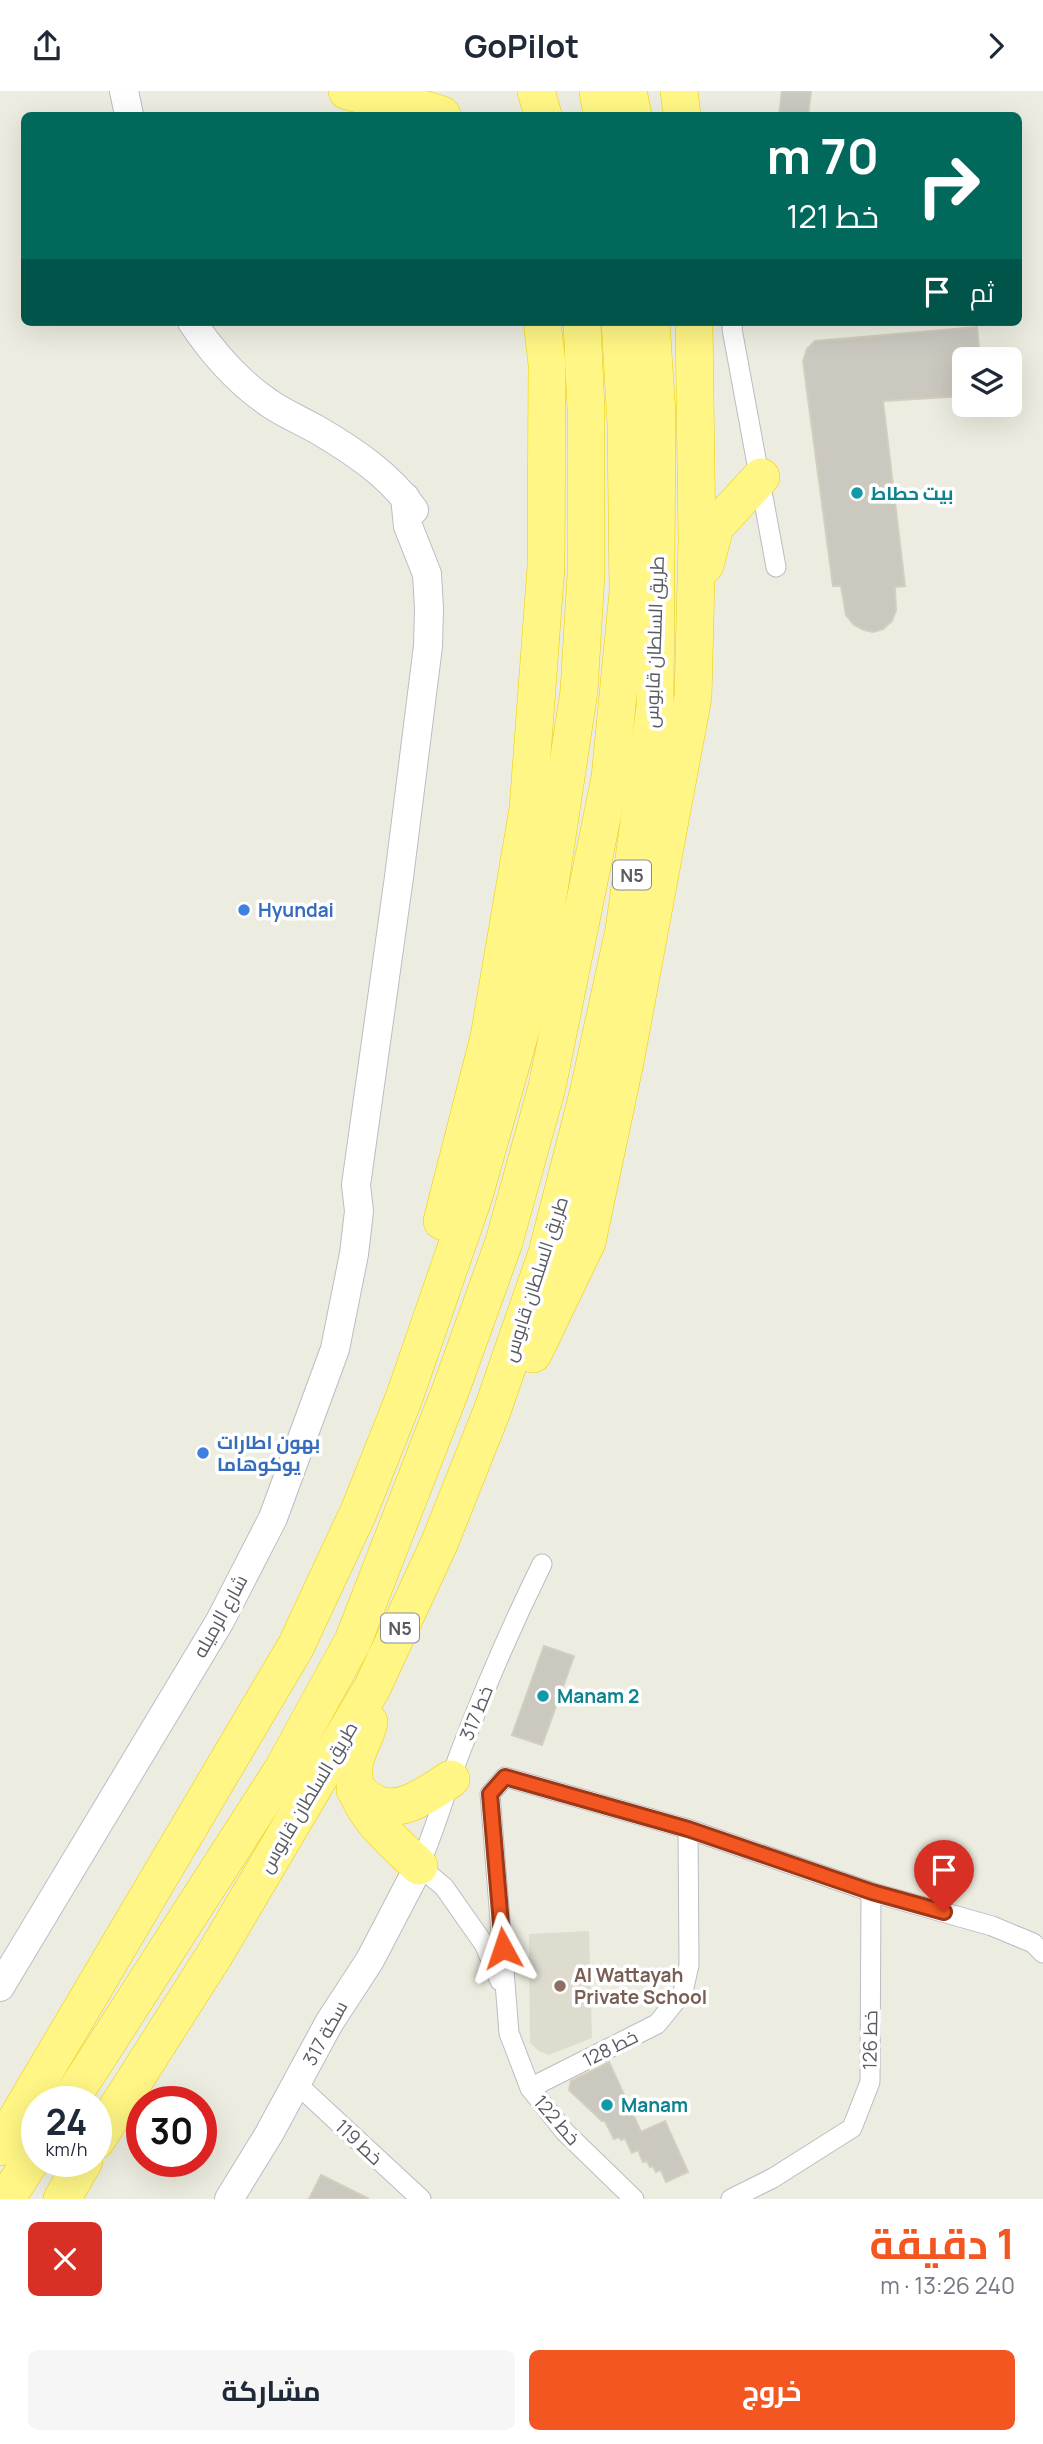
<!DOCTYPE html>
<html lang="ar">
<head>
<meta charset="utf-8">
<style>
  :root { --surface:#fff; --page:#f6f6f7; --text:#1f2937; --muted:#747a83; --accent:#f35620 }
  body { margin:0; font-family:Manrope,Cairo,sans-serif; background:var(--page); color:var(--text); direction:rtl; height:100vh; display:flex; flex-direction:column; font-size:26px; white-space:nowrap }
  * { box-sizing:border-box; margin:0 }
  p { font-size:23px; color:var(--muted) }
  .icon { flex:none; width:38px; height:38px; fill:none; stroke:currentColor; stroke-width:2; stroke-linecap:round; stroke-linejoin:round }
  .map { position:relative; height:2108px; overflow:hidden; direction:ltr }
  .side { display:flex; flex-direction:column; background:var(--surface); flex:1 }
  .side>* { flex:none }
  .guide { position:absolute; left:21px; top:21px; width:1001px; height:214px; border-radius:10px; box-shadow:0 7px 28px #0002; direction:rtl; background:#00695c; color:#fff; overflow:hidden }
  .controls { position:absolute; left:952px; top:256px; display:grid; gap:14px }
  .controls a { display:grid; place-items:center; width:70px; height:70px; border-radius:10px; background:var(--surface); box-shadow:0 7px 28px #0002; font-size:35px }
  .speed { position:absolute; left:21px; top:1995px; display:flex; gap:14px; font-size:35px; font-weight:700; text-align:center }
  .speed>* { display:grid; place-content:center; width:91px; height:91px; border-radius:50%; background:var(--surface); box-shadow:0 7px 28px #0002; line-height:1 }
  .speed small { font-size:18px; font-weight:400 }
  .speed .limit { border:10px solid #d22; background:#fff; color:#111 }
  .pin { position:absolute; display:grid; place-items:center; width:60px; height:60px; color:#fff; margin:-72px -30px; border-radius:50% 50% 50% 0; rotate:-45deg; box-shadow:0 0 7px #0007 }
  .pin .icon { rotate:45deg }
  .me { position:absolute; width:77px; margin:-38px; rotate:355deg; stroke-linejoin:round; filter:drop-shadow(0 0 5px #0008) }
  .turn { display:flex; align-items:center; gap:24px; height:147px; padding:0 28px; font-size:32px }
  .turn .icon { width:91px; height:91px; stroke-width:2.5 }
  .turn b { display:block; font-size:49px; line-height:60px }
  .then { display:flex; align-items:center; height:66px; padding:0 28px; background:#0003; gap:14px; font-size:26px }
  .round { display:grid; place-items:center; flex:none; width:74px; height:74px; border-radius:10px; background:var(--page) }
  .summary { display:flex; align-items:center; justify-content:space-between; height:119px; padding:0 28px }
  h1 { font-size:42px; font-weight:700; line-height:52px; color:var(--accent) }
  .button { display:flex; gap:14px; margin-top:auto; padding:14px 28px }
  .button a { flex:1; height:80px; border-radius:10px; background:var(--accent); color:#fff; font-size:28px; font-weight:700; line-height:80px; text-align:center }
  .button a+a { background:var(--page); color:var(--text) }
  header { display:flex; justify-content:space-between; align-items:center; height:91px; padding:0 28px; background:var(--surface); font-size:32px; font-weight:700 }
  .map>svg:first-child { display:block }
  .education { fill:#dddccf }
  .building { fill:#cac8bf; stroke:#d2cfbe; stroke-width:2 }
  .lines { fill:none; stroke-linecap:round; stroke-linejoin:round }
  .street-casing { stroke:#bbbcc3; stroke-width:21 }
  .secondary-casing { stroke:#bbbdc5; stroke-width:30 }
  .highway-casing { stroke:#edcd00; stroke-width:38 }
  .street { stroke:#fff; stroke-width:19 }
  .secondary { stroke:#fff; stroke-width:28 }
  .highway { stroke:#fff685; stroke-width:37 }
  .route-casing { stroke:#9e3815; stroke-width:18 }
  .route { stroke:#f35620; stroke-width:12 }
  .culture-dot { fill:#0f9aa8; stroke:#fff; stroke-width:2.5 }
  .shop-dot { fill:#3f7fe0; stroke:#fff; stroke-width:2.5 }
  .education-dot { fill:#8d6e63; stroke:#fff; stroke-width:2.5 }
  .labels { text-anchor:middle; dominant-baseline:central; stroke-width:7; stroke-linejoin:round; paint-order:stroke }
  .shield { fill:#fff; stroke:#8b8c91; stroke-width:2 }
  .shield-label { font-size:18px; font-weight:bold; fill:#595b62 }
  .culture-label { font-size:19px; font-weight:bold; fill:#0d838f; stroke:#fff; text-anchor:start }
  .street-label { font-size:19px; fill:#595b62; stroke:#fff }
  .shop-label { font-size:19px; font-weight:bold; fill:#366cbe; stroke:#fff; text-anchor:start }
  .education-label { font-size:19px; font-weight:bold; fill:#785e54; stroke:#fff; text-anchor:start }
</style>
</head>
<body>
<header><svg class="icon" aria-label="forward" viewBox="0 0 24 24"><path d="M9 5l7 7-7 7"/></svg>GoPilot<svg class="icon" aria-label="share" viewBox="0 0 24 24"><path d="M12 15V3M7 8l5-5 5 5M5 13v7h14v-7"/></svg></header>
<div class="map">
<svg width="1043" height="2108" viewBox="0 0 1043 2108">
  <rect width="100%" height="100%" fill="#edece0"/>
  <!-- education -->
  <path class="education" d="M 589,1840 L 592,1947 L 549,1964 L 539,1960 L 530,1952 L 529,1843 Z"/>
  <!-- building -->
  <g class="building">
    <path d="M 782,0 L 811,0 L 808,24 L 779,24 Z"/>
    <path d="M 977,236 L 980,268 L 964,268 L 964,305 L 883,310 L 905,495 L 895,496 L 896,519 L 892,530 L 883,538 L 873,541 L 864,539 L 854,534 L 846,524 L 841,495 L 833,495 L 803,270 L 807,258 L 815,250 Z"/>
    <path d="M 544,1555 L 574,1565 L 542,1654 L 512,1644 Z"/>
    <path d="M 609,1971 L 641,2041 L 665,2030 L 688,2081 L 666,2091 L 661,2079 L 656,2081 L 653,2075 L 650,2076 L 647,2070 L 643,2071 L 638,2059 L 632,2062 L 625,2047 L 621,2049 L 619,2046 L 614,2048 L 605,2030 L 602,2030 L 569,1999 L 571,1990 Z"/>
    <path d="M 321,2084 L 369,2108 L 309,2108 Z"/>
  </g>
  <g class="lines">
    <!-- street casing -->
    <g class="street-casing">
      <g id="street">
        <path d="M 733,231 L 732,238 L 776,476"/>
        <path d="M 500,1890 L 484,1853 L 444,1796 L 419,1775 C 436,1738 446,1698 461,1659 C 485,1596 512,1534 542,1473"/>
        <path d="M 297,1993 L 421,2108"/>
        <path d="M 530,1997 L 657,1933 L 683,1901 L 689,1874 L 688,1738"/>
        <path d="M 634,2108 L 565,2041 L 530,1997 L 509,1942 L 490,1703 L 505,1686 L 688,1738 L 871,1801 L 992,1835 L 1033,1852 L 1043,1862"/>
        <path d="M 731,2108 L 773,2087 L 852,2037 L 870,1991 L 871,1801"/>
      </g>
    </g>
    <!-- secondary casing -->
    <g class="secondary-casing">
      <g id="secondary">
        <path d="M 124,0 L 129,24"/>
        <path d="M 192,231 C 212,261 238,291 269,312 C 283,322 300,329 316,338 C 352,359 390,384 414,419"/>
        <path d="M 0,1896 L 220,1530 L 273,1427 L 335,1258 L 354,1163 L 359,1120 L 356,1094 L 399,786 L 428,555 L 429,517 L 427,483 L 408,435 L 405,406"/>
        <path d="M 229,2108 L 269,2043 L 329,1932 L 370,1869 L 419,1775"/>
      </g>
    </g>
    <!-- highway casing -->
    <g class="highway-casing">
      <g id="highway">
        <path d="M 347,0 C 379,9 411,13 442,24"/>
        <path d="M 536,0 L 543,24"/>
        <path d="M 598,0 L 602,24"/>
        <path d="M 628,0 L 633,24"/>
        <path d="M 679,0 L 682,24"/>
        <path d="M 705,474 L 715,436 L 761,386"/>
        <path d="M 442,1130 L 489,946 L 528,718 L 546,476 L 547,273 L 542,231"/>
        <path d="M 533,1263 L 587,1151 L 625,971 L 693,606 L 697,449 L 694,231"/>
        <path d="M 369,1631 C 366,1647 354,1662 354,1678 C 351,1717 393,1750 419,1775"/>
        <path d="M 355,1699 C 363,1704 371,1711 379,1714 C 405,1722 430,1701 451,1688"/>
        <path d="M 69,2011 L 283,1678 L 353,1550 L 451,1298 L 504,1151 L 547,996 L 610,687 L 628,501 L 626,333 L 620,231"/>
        <path d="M 96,2050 L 215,1863 L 372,1597 L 439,1453 L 492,1320 L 547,1162 L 588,1003 L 624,839 L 655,616 L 657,323 L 651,231"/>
        <path d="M 0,2056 L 296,1555 L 359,1420 L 404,1307 L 474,1105 L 536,885 L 579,600 L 586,483 L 586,320 L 582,231"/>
        <path d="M 6,2108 L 37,2060"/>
        <path d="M 62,2108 L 84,2070"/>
      </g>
    </g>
    <!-- street -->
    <use href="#street" class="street"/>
    <!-- secondary -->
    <use href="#secondary" class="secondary"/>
    <!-- highway -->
    <use href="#highway" class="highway"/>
  </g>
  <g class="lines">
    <!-- route casing -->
    <g class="route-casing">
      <path id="route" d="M 503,1857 L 490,1703 L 505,1686 L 688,1738 L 872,1801 L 944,1821"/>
    </g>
    <!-- route -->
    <use href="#route" class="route"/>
  </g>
  <!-- markers -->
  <g class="culture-dot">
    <circle cx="857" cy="402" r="7"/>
    <circle cx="543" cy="1605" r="7"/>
    <circle cx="607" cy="2014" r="7"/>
  </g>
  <g class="shop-dot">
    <circle cx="244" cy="819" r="7"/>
    <circle cx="203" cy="1362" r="7"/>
  </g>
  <circle class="education-dot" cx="560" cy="1895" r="7"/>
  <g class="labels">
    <!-- shield labels -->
    <g class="shield">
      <rect x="613" y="769.5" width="38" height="29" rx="5"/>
      <rect x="381" y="1522.5" width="38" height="29" rx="5"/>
    </g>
    <g class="shield-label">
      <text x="632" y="784">N5</text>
      <text x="400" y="1537">N5</text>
    </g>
    <!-- culture labels -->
    <g class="culture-label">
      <text x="871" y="402">بيت حطاط</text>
      <text x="557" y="1605">Manam 2</text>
      <text x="621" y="2014">Manam</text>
    </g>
    <!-- street labels -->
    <g class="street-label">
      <text transform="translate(654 551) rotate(-88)">طريق السلطان قابوس</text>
      <text transform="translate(535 1188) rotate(-72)">طريق السلطان قابوس</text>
      <text transform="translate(220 1525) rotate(-61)">شارع الرميله</text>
      <text transform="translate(476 1622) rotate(-68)">خط 317</text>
      <text transform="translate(308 1706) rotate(-59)">طريق السلطان قابوس</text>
      <text transform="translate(325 1942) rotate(-61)">سكة 317</text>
      <text transform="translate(870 1949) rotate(-89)">خط 126</text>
      <text transform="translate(610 1957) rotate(-27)">خط 128</text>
      <text transform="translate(557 2029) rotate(49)">خط 122</text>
      <text transform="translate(359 2051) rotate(43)">خط 119</text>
    </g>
    <!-- shop labels -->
    <g class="shop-label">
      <text x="258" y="819">Hyundai</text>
      <text x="217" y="1351">بهون اطارات<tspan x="217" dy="22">يوكوهاما</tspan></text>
    </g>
    <!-- education labels -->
    <g class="education-label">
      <text x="574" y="1884">Al Wattayah<tspan x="574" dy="22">Private School</tspan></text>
    </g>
  </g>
</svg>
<div class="controls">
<a><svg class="icon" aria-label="layers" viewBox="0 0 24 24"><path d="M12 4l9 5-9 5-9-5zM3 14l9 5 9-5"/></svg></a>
</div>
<div class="speed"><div>24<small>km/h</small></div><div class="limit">30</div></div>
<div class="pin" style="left:944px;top:1821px;background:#d93025"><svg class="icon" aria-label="arrive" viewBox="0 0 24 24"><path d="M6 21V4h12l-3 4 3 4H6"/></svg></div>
<svg class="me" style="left:503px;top:1857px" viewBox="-20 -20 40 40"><path d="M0-17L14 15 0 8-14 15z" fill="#f35620" stroke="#fff" stroke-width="4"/></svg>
<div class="guide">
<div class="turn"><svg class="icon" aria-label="right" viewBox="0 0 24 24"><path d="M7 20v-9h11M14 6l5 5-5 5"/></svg><div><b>70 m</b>خط 121</div></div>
<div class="then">ثم<svg class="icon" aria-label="arrive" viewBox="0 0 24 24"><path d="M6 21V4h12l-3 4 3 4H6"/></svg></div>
</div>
</div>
<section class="side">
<div class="summary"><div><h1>1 دقيقة</h1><p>240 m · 13:26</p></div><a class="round" style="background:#d93025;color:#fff"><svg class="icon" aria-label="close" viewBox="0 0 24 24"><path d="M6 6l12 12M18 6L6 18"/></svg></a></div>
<div class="button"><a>خروج</a><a>مشاركة</a></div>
</section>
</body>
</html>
